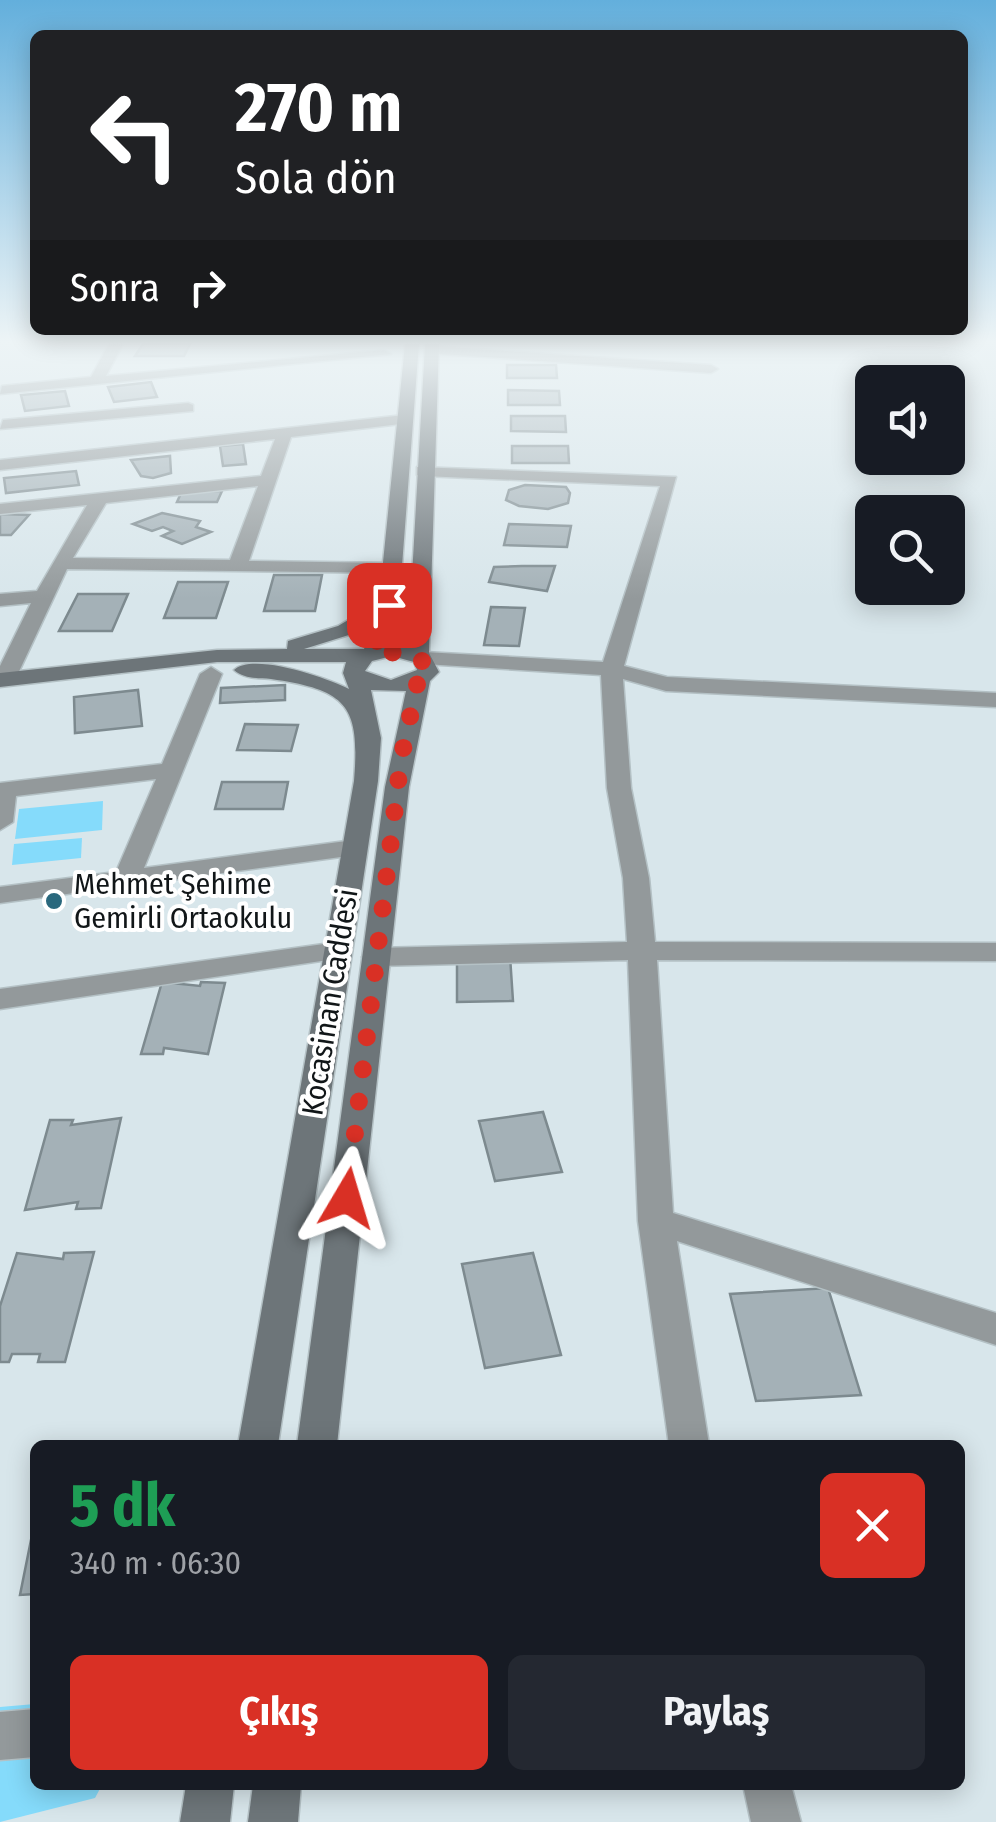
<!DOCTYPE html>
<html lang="tr">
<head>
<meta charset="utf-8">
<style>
  :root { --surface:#171b24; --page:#242831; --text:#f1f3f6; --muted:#9ea1a6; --accent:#d93025 }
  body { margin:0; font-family:"Fira Sans Condensed",sans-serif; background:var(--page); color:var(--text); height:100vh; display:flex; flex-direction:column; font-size:38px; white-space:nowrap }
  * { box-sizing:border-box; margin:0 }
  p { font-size:32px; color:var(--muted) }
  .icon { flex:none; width:55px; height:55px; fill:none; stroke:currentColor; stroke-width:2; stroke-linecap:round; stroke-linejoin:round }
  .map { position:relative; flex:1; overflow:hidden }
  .drawer { position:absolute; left:30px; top:1440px; width:935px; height:350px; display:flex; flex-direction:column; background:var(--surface); border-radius:15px; box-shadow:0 5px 25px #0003 }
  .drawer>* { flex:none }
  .top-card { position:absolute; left:30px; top:30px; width:938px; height:305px; border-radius:15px; box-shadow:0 5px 25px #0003; background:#202124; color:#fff; overflow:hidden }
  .tools { position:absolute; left:855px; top:365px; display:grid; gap:20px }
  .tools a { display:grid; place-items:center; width:110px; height:110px; border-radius:15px; background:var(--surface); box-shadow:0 5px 25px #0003; font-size:50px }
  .pin { position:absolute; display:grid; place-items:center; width:85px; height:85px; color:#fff; margin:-42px; border-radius:20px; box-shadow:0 5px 15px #0006 }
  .me { position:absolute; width:110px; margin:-55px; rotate:7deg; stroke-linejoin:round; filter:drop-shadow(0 0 8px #0008) }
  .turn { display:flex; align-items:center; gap:35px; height:210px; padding:0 40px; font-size:45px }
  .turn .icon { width:130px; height:130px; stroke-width:2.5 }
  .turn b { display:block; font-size:70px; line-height:85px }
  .then { display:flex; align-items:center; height:95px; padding:0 40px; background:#0003; gap:20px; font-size:38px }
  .round { display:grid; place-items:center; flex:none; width:105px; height:105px; border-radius:15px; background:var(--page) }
  .summary { display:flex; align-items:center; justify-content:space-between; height:170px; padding:0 40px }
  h1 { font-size:60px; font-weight:700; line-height:75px; color:#1e9e55 }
  .cta { display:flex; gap:20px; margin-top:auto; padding:20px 40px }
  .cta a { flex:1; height:115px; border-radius:15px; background:var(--accent); color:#fff; font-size:40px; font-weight:700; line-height:115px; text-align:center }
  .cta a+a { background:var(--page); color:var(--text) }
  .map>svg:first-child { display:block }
  .green { fill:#85dbfb }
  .building { fill:#a4b1b7; stroke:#7d8a8f; stroke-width:2.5 }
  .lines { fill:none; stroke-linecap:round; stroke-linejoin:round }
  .minor-casing { stroke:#b4c1c5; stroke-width:3 }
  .secondary-casing { stroke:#b4c1c5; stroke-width:3 }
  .minor { fill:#93999b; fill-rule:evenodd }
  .secondary { fill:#6d7579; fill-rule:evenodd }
  .route { stroke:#d93025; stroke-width:18; stroke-dasharray:0 32.4 }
  .poi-dot { fill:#29687d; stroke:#fff; stroke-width:4 }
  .labels { text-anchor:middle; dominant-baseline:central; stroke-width:8; stroke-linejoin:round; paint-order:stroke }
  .poi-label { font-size:30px; fill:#111618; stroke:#fff; text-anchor:start }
  .street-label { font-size:30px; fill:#111618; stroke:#fff }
</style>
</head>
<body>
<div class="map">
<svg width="996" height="1822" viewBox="0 0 996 1822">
  <rect width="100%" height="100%" fill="#d8e6eb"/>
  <!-- green -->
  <g class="green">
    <path d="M 103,801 L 102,830 L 15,839 L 19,809 Z"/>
    <path d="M 82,838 L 81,858 L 12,865 L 14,844 Z"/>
    <path d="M 35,1704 L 35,1785 L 102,1785 L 95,1798 L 0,1822 L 0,1707 Z"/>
  </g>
  <!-- building -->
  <g class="building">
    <path d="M 143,344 L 190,344 L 184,356 L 135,356 Z"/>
    <path d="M 507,365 L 556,365 L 557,378 L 507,378 Z"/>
    <path d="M 151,382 L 157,397 L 114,402 L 108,387 Z"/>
    <path d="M 508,390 L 559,391 L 560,405 L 508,405 Z"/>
    <path d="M 65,391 L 69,406 L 25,411 L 21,395 Z"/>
    <path d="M 511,416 L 565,416 L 566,432 L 511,431 Z"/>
    <path d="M 243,444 L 246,464 L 223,466 L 220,446 Z"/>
    <path d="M 512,446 L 568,446 L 569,463 L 512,463 Z"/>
    <path d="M 170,456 L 171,473 L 153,478 L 141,476 L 131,460 Z"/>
    <path d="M 76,471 L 79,485 L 6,493 L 4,478 Z"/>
    <path d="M 525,485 L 566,487 L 570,493 L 568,503 L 548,509 L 519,506 L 506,500 L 509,490 Z"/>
    <path d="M 182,491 L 222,491 L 217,502 L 177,502 Z"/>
    <path d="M 162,513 L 200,521 L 196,527 L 211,532 L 182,544 L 162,536 L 173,531 L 163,527 L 152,531 L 133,524 Z"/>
    <path d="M 0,514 L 29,515 L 11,535 L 0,535 Z"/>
    <path d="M 509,524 L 571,526 L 567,547 L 504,545 Z"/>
    <path d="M 522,566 L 555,566 L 547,591 L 489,582 L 494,567 Z"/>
    <path d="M 274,575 L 322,575 L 315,611 L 264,611 Z"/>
    <path d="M 178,582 L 228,582 L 216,618 L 164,618 Z"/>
    <path d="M 78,594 L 128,594 L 112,631 L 59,631 Z"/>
    <path d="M 491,607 L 525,608 L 519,646 L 484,645 Z"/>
    <path d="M 285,685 L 285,700 L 220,703 L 221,688 Z"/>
    <path d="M 138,690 L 142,726 L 75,733 L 74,697 Z"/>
    <path d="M 245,724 L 298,725 L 291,751 L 237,750 Z"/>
    <path d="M 222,782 L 288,782 L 283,809 L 215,809 Z"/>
    <path d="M 510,956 L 513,1001 L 457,1002 L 457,957 Z"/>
    <path d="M 162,982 L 200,986 L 201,982 L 225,983 L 208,1054 L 164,1048 L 163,1054 L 141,1054 Z"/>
    <path d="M 543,1112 L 562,1172 L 495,1181 L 479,1121 Z"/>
    <path d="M 121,1118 L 101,1208 L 76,1209 L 78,1202 L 25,1210 L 50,1120 L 73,1120 L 71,1125 Z"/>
    <path d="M 94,1252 L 65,1362 L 38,1362 L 40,1354 L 12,1354 L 9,1362 L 0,1362 L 0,1306 L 17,1253 L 63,1259 L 64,1253 Z"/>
    <path d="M 533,1253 L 561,1355 L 485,1368 L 462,1264 Z"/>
    <path d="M 828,1288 L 861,1395 L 756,1401 L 730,1294 Z"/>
    <path d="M 35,1520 L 35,1594 L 20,1595 Z"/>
  </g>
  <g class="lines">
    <!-- minor casing -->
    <g class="minor-casing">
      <g id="minor">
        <path d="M 109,344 L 123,344 L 106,376 L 384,350 L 391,354 L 0,394 L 2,386 L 91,377 Z"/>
        <path d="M 432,346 L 711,365 L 718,369 L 711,373 L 427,353 Z"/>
        <path d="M 188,403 L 193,405 L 193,411 L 0,429 L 3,420 Z"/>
        <path d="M 404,415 L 409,417 L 409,423 L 291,437 L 249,561 L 392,563 L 402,569 L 399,573 L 67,569 L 15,680 L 0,686 L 0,666 L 31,603 L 0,606 L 0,594 L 37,591 L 87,505 L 0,514 L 0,504 L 261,476 L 275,439 L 0,470 L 0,460 ZM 258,486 L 230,560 L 73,558 L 106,503 Z"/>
        <path d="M 417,467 L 676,477 L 624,666 L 667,677 L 996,693 L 996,707 L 666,691 L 623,679 L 631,788 L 649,878 L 655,942 L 996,943 L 996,961 L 657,960 L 673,1213 L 996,1313 L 996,1345 L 677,1241 L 709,1445 L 669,1445 L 638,1221 L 628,960 L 376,966 L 362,957 L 376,948 L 627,942 L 623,878 L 607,788 L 601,675 L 424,664 L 413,658 L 424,652 L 603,662 L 660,486 L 423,476 L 417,475 Z"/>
        <path d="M 211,667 L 222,674 L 144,868 L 354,840 L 363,842 L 367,848 L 363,854 L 0,903 L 0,887 L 116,872 L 156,779 L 16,796 L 13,822 L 0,830 L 0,783 L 162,764 L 200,674 Z"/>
        <path d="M 338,942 L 352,951 L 348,957 L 0,1009 L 0,989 Z"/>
        <path d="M 35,1709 L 35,1757 L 0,1760 L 0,1712 Z"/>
        <path d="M 743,1785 L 791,1785 L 801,1822 L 751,1822 Z"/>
      </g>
    </g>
    <!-- secondary casing -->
    <g class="secondary-casing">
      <g id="secondary">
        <path d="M 405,344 L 419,344 L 399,605 L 386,645 L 408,648 L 425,344 L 439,344 L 429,653 L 439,672 L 430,681 L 409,787 L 337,1445 L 297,1445 L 385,787 L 406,691 L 371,690 L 381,738 L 378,781 L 278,1445 L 238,1445 L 354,781 C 360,707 349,690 271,679 C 258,678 244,679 234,670 C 253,652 327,678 349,689 L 343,673 L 346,662 L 217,662 L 0,687 L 0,673 L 217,650 L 287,649 L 288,641 L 338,626 L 379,602 ZM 373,623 L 364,649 L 304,649 L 352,634 ZM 392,656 L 414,662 L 417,670 L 391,680 L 365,671 L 372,661 Z"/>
        <path d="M 186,1785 L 234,1785 L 230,1822 L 180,1822 Z"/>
        <path d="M 253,1785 L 301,1785 L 298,1822 L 248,1822 Z"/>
      </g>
    </g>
    <!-- minor -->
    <use href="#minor" class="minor"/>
    <!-- secondary -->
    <use href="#secondary" class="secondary"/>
  </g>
  <!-- sky -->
  <linearGradient id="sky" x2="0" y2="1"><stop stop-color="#63afdc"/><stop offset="0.57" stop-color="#edf4f6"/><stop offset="1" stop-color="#edf4f6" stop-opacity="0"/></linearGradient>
  <rect width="996" height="599" fill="url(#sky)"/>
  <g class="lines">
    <!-- route -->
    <path class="route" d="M 347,1198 L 401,759 L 418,680 L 430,667 L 410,652 L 373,653 L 389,605"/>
  </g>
  <!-- markers -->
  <circle class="poi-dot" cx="54" cy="901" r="10"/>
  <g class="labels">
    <!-- poi labels -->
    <g class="poi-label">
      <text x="74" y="884">Mehmet Şehime<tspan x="74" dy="34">Gemirli Ortaokulu</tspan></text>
    </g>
    <!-- street labels -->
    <g class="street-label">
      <text transform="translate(330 1002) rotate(-81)">Kocasinan Caddesi</text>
    </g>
  </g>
</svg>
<div class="tools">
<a><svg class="icon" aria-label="sound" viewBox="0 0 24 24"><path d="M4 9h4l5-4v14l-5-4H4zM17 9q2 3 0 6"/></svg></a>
<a><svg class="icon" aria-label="search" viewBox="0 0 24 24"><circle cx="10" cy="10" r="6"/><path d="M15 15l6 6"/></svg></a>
</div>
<div class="pin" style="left:389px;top:605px;background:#d93025"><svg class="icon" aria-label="arrive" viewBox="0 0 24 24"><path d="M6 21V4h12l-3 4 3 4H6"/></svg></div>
<svg class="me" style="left:347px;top:1198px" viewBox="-20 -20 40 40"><path d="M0-17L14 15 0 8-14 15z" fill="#d93025" stroke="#fff" stroke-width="4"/></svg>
<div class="top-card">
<div class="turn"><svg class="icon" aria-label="left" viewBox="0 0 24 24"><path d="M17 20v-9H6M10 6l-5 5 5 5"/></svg><div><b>270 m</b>Sola dön</div></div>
<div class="then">Sonra<svg class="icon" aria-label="right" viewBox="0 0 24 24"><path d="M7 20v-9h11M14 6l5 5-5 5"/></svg></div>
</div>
<section class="drawer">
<div class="summary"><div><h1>5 dk</h1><p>340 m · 06:30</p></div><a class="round" style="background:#d93025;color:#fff"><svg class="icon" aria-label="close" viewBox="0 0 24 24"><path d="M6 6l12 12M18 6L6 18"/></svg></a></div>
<div class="cta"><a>Çıkış</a><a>Paylaş</a></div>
</section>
</div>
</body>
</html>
